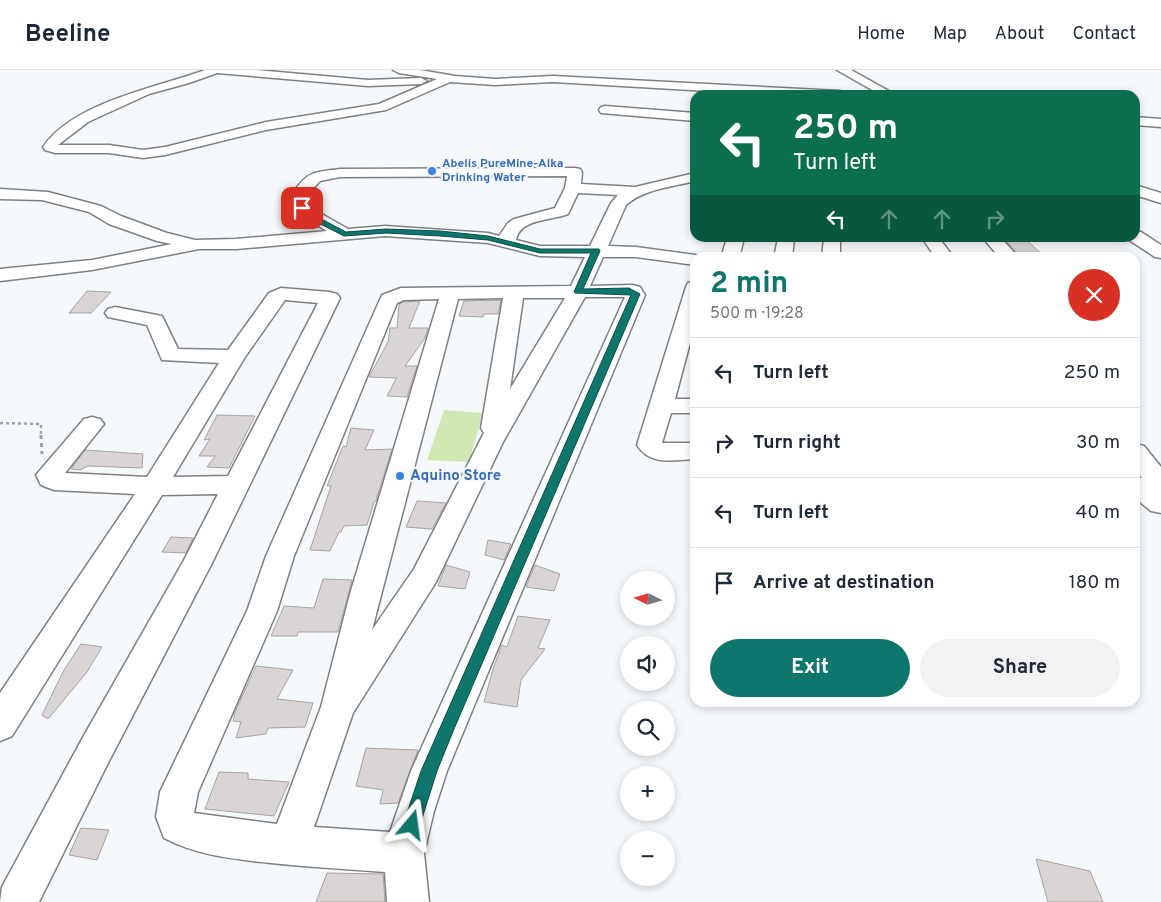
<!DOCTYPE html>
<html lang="en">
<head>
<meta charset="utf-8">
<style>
  :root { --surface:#fff; --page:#f2f2f3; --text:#1f2937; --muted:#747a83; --line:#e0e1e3; --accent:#0f766e }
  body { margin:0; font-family:Overpass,sans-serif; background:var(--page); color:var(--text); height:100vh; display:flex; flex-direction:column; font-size:19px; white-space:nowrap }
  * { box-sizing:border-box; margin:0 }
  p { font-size:16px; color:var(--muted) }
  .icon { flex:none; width:28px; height:28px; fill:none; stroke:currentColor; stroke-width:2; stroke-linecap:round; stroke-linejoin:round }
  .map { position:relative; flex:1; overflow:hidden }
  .drawer { position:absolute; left:690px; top:182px; width:450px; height:455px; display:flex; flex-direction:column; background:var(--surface); border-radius:15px; box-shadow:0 2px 8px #0003 }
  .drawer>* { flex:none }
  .top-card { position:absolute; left:690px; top:20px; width:450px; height:152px; border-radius:15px; box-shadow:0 2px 8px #0003; background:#0b6e4f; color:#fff; overflow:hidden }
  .needle { width:32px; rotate:275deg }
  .buttons { position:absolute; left:620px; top:501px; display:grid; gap:10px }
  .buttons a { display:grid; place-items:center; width:55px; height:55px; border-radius:50%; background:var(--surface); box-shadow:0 2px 8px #0003; font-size:25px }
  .pin { position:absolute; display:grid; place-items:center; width:42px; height:42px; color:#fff; margin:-21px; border-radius:10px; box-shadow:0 2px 8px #0006 }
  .me { position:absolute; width:55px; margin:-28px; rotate:16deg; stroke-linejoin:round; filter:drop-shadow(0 0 4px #0008) }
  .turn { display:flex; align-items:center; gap:18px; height:105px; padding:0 20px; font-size:22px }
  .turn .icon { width:65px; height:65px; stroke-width:2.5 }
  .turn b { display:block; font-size:35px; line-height:42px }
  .lanes { display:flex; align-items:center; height:48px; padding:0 20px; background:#0003; justify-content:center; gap:25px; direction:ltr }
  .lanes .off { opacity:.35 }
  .round { display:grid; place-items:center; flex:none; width:52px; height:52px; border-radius:26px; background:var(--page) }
  .head { display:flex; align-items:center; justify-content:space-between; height:85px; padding:0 20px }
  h1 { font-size:30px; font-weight:700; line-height:38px; color:var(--accent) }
  .button { display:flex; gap:10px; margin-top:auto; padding:10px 20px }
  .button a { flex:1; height:58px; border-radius:30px; background:var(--accent); color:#fff; font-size:20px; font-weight:700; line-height:58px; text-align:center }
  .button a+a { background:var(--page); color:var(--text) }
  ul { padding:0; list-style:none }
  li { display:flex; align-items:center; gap:15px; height:70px; padding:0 20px; border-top:1px solid var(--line) }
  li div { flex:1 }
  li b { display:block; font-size:19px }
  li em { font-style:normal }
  header { display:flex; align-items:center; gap:30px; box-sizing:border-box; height:70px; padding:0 25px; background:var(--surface); border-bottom:1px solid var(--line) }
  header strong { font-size:24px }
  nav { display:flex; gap:28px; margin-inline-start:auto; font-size:18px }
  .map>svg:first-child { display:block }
  .green { fill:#d2e8b2 }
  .building { fill:#d9d5d4; stroke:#a7a3a1 }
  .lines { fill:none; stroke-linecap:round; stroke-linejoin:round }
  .minor-casing { stroke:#7e8083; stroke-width:3 }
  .path-far1 { stroke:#a1a3a5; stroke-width:2.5; stroke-dasharray:3 3; stroke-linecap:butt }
  .path { stroke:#a1a3a5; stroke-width:3; stroke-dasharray:4 4; stroke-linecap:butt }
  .minor { fill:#fff; fill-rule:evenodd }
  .route { fill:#0f766e; stroke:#0a4d48 }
  .shop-dot { fill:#3f7fe0; stroke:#f6f9fc; stroke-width:2 }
  .labels { text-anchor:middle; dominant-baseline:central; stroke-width:4.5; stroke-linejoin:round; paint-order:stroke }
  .far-shop-label { font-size:12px; font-weight:bold; fill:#366cbe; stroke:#f6f9fc; text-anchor:start }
  .shop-label { font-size:15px; font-weight:bold; fill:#366cbe; stroke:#f6f9fc; text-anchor:start }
</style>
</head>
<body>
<header>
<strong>Beeline</strong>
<nav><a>Home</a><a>Map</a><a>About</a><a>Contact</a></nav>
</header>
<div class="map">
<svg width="1161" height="832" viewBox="0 0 1161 832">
  <rect width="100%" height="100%" fill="#f6f9fc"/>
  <!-- green -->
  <path class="green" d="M 444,340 L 483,343 L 469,392 L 427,390 Z"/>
  <!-- building -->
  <g class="building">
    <path d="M 1024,168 L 1044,186 L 1020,186 L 1004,169 Z"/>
    <path d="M 87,221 L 111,222 L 91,243 L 69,243 Z"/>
    <path d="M 501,230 L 498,244 L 484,244 L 483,247 L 459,246 L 464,231 Z"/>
    <path d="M 420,231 L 409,258 L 428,258 L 425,268 L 405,296 L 417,296 L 407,327 L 387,326 L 397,307 L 396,308 L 369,307 L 388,272 L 390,258 L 397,258 L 399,234 L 404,232 Z"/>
    <path d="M 217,345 L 255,346 L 229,398 L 207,397 L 215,386 L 199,386 L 210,369 L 204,370 Z"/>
    <path d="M 351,358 L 374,360 L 365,380 L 392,379 L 376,431 L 374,432 L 367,455 L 344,456 L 341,462 L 339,462 L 330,481 L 310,480 L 331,416 L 327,416 L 343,376 L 346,377 Z"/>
    <path d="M 85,380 L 143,384 L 142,398 L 88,396 L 80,400 L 71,399 Z"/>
    <path d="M 417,431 L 446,433 L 432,459 L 406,457 Z"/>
    <path d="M 171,467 L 193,468 L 186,483 L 162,482 Z"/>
    <path d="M 488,470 L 511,474 L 504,490 L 485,485 Z"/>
    <path d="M 446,495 L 470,502 L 465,519 L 438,516 Z"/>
    <path d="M 535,495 L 560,504 L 554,521 L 526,517 Z"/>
    <path d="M 323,509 L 352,510 L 338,562 L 298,562 L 297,566 L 271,566 L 284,536 L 314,538 Z"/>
    <path d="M 518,546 L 550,550 L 538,578 L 545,579 L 521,610 L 517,637 L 484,632 L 493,599 L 502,575 L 507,577 Z"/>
    <path d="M 81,574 L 102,577 L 87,602 L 48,649 L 42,645 L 64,600 Z"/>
    <path d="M 256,596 L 293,600 L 277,629 L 313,633 L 305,657 L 268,658 L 266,664 L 236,668 L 241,652 L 233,651 L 235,642 Z"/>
    <path d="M 366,678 L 418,680 L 398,733 L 380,734 L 383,720 L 356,716 Z"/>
    <path d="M 219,702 L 248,703 L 248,709 L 289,712 L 274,746 L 205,739 Z"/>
    <path d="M 81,758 L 109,760 L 97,790 L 69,785 Z"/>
    <path d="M 1036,789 L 1090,801 L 1103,832 L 1048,832 Z"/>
    <path d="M 327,803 L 383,804 L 385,832 L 316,832 Z"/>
  </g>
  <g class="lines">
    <!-- minor casing -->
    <g class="minor-casing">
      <g id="minor">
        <path d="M 205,0 L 256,0 L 368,10 L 421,8 L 427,11 L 421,14 L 368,16 L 217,3 L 189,13 L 149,24 L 88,52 L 58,75 L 109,75 L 143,80 L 165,77 L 266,52 L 379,34 L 437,9 L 399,3 L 393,0 L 420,0 L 455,6 L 495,9 L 553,6 L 840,21 L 846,25 L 776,25 L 553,12 L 495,15 L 450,12 L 386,40 L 266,60 L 165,85 L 143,88 L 109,83 L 55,83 L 45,80 L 43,77 C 74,32 156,18 205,0 Z"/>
        <path d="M 837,0 L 851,0 L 896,25 L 881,25 Z"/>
        <path d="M 605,36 L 695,43 L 695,51 L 601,43 L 599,40 L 601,37 Z"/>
        <path d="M 1135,47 L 1161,49 L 1161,57 L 1135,55 Z"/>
        <path d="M 575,98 L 580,99 L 582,102 L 581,114 L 635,117 L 695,103 L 695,111 C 672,117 644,119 626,135 L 608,176 L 636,177 L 695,185 L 702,188 L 695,188 L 695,195 L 636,187 L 603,187 L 590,216 L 633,215 L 640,217 L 645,225 L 447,701 L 434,741 L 424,783 L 429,832 L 387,832 L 385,802 C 347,799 309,797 271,793 C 234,789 198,786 164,768 L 156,747 L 160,722 L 247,541 L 266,486 L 382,225 L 401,218 L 571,216 L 585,187 L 540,186 L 488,173 L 385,166 L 236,179 L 199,179 L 92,200 L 0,211 L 0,199 L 92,190 L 172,174 L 157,171 L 109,154 L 89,142 L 42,130 L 0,129 L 0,119 L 48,122 L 101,136 L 121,146 L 167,163 L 195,170 L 236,169 L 327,161 L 296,143 L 294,140 L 298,127 L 295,120 C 309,100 318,102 340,99 ZM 567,106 L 565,118 L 555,138 L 514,149 L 508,153 L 499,166 L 488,163 L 385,156 L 348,159 L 311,138 L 314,127 L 311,121 L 320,111 L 340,107 ZM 578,123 L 618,125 L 611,133 L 590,176 L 540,176 L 516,170 C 520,148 551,151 568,144 ZM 585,227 L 625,227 L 411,701 L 390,762 L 314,757 L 353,643 L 436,512 L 503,372 ZM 503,228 L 481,358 L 484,363 L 414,499 L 372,560 L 458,229 ZM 523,228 L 565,228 L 510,319 ZM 439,229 L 350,524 L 321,637 L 277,754 L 194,743 L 198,722 L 277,541 L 294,486 L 397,233 L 404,230 Z"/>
        <path d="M 1135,115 L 1161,123 L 1161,133 L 1135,125 Z"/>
        <path d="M 1135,161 L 1141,162 L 1161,175 L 1161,188 L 1155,187 L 1129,170 L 1127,168 L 1135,168 Z"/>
        <path d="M 727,168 L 744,168 L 739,188 L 721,188 Z"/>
        <path d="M 778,168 L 794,168 L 792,188 L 774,188 Z"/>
        <path d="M 824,168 L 840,168 L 840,188 L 822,188 Z"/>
        <path d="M 922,168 L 939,168 L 954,188 L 936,188 Z"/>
        <path d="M 983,168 L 1001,168 L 1019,188 L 1000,188 Z"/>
        <path d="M 695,211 L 695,254 L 675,329 L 695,329 L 695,343 L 671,343 L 662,373 L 695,373 L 695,389 C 673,390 650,396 637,375 L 686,217 L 688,213 Z"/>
        <path d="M 281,218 L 330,222 L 337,224 L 340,228 L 212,493 L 108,693 L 39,832 L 0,832 L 2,817 L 82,669 L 183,492 L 218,424 L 162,425 L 12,666 L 0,671 L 0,623 L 135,424 L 54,420 L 41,415 L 36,405 L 84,349 L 92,347 L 100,349 L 104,354 L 65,403 L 147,407 L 219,293 L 162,290 L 147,255 L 108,247 L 105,243 L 108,239 L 115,237 L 162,246 L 178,279 L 228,280 L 269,223 ZM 285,230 L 318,233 L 228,406 L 173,407 L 245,287 Z"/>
        <path d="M 1135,374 L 1144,376 L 1161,397 L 1161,443 L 1151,441 L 1135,428 L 1135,406 L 1142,408 L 1135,399 Z"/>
      </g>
    </g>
    <!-- path-far1 -->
    <path class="path-far1" d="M 0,353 L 41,354 L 41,366"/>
    <!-- path -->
    <path class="path" d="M 41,365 L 42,384"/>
    <!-- minor -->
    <use href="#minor" class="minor"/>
  </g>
  <!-- route -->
  <path class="route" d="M 299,136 L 304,136 L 306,141 L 346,162 L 386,159 L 440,161 L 488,166 L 540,179 L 599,179 L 600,181 L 583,219 L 629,218 L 640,224 L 454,659 L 437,701 L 418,761 L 412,763 L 406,761 L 403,755 L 421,701 L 631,225 L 575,223 L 574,222 L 591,183 L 540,183 L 488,170 L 440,166 L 386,163 L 344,166 L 301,144 Z"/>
  <!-- markers -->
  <g class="shop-dot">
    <circle cx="432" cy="101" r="5"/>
    <circle cx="400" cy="406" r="5"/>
  </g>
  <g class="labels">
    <!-- far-shop labels -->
    <g class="far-shop-label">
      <text x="442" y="94">Abelis PureMine-Alka<tspan x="442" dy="14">Drinking Water</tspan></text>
    </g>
    <!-- shop labels -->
    <g class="shop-label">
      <text x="410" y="406">Aquino Store</text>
    </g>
  </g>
</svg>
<div class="buttons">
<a><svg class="needle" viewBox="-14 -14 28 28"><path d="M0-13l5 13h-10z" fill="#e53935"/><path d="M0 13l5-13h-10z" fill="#747a83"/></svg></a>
<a><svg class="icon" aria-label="sound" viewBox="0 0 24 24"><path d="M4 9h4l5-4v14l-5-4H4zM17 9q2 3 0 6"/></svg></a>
<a><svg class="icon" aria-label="search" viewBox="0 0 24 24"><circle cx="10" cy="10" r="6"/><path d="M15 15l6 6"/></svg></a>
<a>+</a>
<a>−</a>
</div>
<div class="pin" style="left:302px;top:138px;background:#d93025"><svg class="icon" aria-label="arrive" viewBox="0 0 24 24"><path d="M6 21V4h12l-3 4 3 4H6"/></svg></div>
<svg class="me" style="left:412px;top:755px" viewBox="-20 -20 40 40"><path d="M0-17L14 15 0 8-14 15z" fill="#0f766e" stroke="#fff" stroke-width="4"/></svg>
<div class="top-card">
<div class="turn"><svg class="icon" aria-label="left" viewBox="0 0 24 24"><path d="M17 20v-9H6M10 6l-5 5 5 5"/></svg><div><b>250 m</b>Turn left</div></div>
<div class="lanes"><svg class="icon" aria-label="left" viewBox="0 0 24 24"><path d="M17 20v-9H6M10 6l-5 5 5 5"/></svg><svg class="icon off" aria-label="ahead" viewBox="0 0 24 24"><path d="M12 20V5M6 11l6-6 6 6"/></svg><svg class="icon off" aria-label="ahead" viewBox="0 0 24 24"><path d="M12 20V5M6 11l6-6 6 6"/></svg><svg class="icon off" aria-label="right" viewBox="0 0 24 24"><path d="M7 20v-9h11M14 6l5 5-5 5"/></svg></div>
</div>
<section class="drawer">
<div class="head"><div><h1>2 min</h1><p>500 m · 19:28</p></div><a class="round" style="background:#d93025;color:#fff"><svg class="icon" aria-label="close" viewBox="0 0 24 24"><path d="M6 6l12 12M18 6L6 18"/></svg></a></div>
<ul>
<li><svg class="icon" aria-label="left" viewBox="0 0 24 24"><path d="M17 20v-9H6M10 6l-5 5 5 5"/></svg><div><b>Turn left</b></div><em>250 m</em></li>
<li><svg class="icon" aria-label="right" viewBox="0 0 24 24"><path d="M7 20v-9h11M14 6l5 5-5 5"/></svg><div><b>Turn right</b></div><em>30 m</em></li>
<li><svg class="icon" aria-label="left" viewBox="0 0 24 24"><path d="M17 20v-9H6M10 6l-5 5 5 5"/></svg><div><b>Turn left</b></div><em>40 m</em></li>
<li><svg class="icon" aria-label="arrive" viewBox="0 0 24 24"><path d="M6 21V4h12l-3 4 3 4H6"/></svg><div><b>Arrive at destination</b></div><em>180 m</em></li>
</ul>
<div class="button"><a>Exit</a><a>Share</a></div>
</section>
</div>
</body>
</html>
